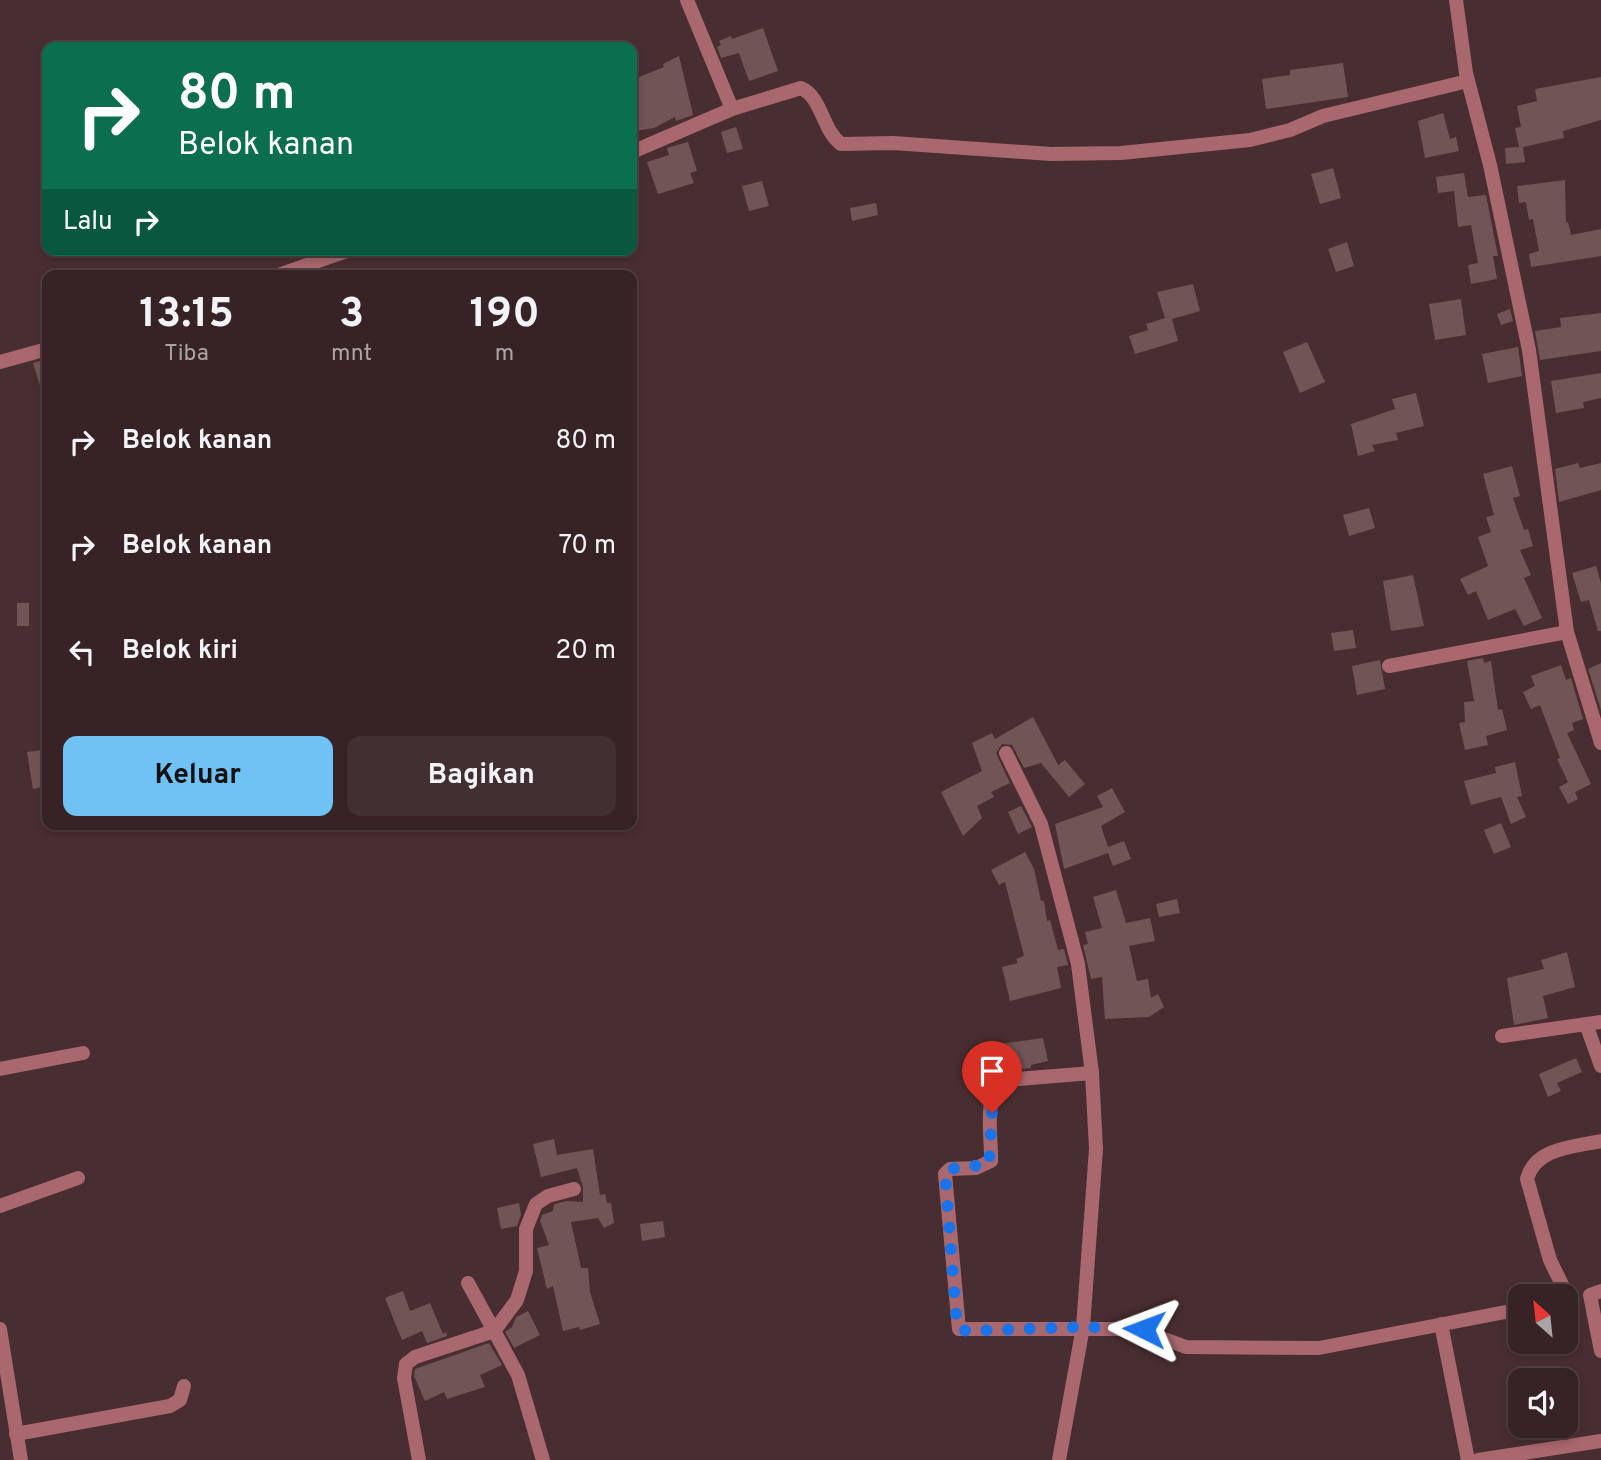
<!DOCTYPE html>
<html lang="id">
<head>
<meta charset="utf-8">
<style>
  :root { --surface:#372225; --page:#422f32; --text:#f1f3f6; --muted:#aaa4a7; --line:#513f42; --accent:#70c2f4 }
  body { margin:0; font-family:Overpass,sans-serif; background:var(--page); color:var(--text); height:100vh; display:flex; flex-direction:column; font-size:26px; white-space:nowrap }
  * { box-sizing:border-box; margin:0 }
  p { font-size:23px; color:var(--muted) }
  .icon { flex:none; width:38px; height:38px; fill:none; stroke:currentColor; stroke-width:2; stroke-linecap:round; stroke-linejoin:round }
  .map { position:relative; flex:1; overflow:hidden }
  .panel { position:absolute; left:42px; top:270px; width:595px; height:560px; display:flex; flex-direction:column; background:var(--surface); border-radius:14px; box-shadow:0 4px 10px #0003,0 0 0 2px var(--line) }
  .panel>* { flex:none }
  .guide { position:absolute; left:42px; top:42px; width:595px; height:214px; border-radius:14px; box-shadow:0 4px 10px #0003,0 0 0 2px var(--line); background:#0b6e4f; color:#fff; overflow:hidden }
  .needle { width:46px; rotate:333deg }
  .tools { position:absolute; left:1508px; top:1284px; display:grid; gap:14px }
  .tools a { display:grid; place-items:center; width:70px; height:70px; border-radius:14px; background:var(--surface); box-shadow:0 4px 10px #0003,0 0 0 2px var(--line); font-size:35px }
  .pin { position:absolute; display:grid; place-items:center; width:60px; height:60px; color:#fff; margin:-72px -30px; border-radius:50% 50% 50% 0; rotate:-45deg; box-shadow:0 0 7px #0007 }
  .pin .icon { rotate:45deg }
  .me { position:absolute; width:77px; margin:-38px; rotate:273deg; stroke-linejoin:round; filter:drop-shadow(0 0 5px #0008) }
  .turn { display:flex; align-items:center; gap:24px; height:147px; padding:0 21px; font-size:32px }
  .turn .icon { width:91px; height:91px; stroke-width:2.5 }
  .turn b { display:block; font-size:49px; line-height:60px }
  .then { display:flex; align-items:center; height:66px; padding:0 21px; background:#0003; gap:14px; font-size:26px }
  .eta { display:flex; justify-content:space-evenly; align-items:center; height:119px; text-align:center }
  .eta b { font-size:42px; font-weight:700; line-height:49px }
  .primary-button { display:flex; gap:14px; margin-top:auto; padding:14px 21px }
  .primary-button a { flex:1; height:80px; border-radius:14px; background:var(--accent); color:#111; font-size:28px; font-weight:700; line-height:80px; text-align:center }
  .primary-button a+a { background:var(--page); color:var(--text) }
  ul { padding:0; list-style:none }
  li { display:flex; align-items:center; gap:21px; height:105px; padding:0 21px }
  li div { flex:1 }
  li b { display:block; font-size:26px }
  li em { font-style:normal }
  .map>svg:first-child { display:block }
  .building { fill:#715456 }
  .lines { fill:none; stroke-linecap:round; stroke-linejoin:round }
  .minor { stroke:#a9686e; stroke-width:14 }
  .route { stroke:#1a73e8; stroke-width:12; stroke-dasharray:0 21.6 }
</style>
</head>
<body>
<div class="map">
<svg width="1601" height="1460" viewBox="0 0 1601 1460">
  <rect width="100%" height="100%" fill="#492e31"/>
  <!-- building -->
  <g class="building">
    <path d="M 763,28 L 778,71 L 749,81 L 739,53 L 721,58 L 717,47 L 721,45 L 719,41 L 731,36 L 732,39 Z"/>
    <path d="M 679,56 L 693,115 L 676,121 L 675,117 L 654,128 L 635,131 L 632,120 L 632,80 L 664,67 L 663,64 Z"/>
    <path d="M 1343,63 L 1348,97 L 1266,109 L 1262,79 L 1290,75 L 1290,70 Z"/>
    <path d="M 1601,77 L 1601,120 L 1563,131 L 1564,138 L 1523,147 L 1525,162 L 1506,164 L 1505,148 L 1519,147 L 1515,128 L 1521,127 L 1517,106 L 1537,101 L 1535,89 Z"/>
    <path d="M 1443,113 L 1450,139 L 1456,137 L 1459,151 L 1425,158 L 1418,121 Z"/>
    <path d="M 736,127 L 743,149 L 727,153 L 721,132 Z"/>
    <path d="M 688,142 L 697,171 L 690,173 L 694,183 L 658,194 L 647,162 L 669,155 L 667,148 Z"/>
    <path d="M 1333,168 L 1341,198 L 1320,204 L 1311,174 Z"/>
    <path d="M 1464,173 L 1468,197 L 1486,195 L 1498,256 L 1493,256 L 1497,279 L 1471,284 L 1468,265 L 1478,263 L 1471,225 L 1458,227 L 1454,191 L 1438,193 L 1436,177 Z"/>
    <path d="M 1565,180 L 1566,223 L 1568,222 L 1571,235 L 1601,229 L 1601,256 L 1531,267 L 1529,254 L 1539,251 L 1533,219 L 1529,220 L 1526,202 L 1519,203 L 1517,186 Z"/>
    <path d="M 762,181 L 769,206 L 749,211 L 742,186 Z"/>
    <path d="M 876,203 L 878,215 L 852,221 L 850,208 Z"/>
    <path d="M 1347,242 L 1354,266 L 1336,272 L 1328,249 Z"/>
    <path d="M 1193,284 L 1200,311 L 1172,319 L 1178,341 L 1135,354 L 1129,336 L 1148,330 L 1146,324 L 1165,318 L 1157,292 Z"/>
    <path d="M 1461,299 L 1466,335 L 1435,340 L 1429,304 Z"/>
    <path d="M 1510,309 L 1513,321 L 1501,325 L 1497,314 Z"/>
    <path d="M 1601,313 L 1601,351 L 1540,360 L 1535,331 L 1561,327 L 1560,318 Z"/>
    <path d="M 1307,342 L 1325,382 L 1300,393 L 1283,352 Z"/>
    <path d="M 1518,347 L 1522,376 L 1488,383 L 1482,354 Z"/>
    <path d="M 47,359 L 47,399 L 44,399 L 33,363 Z"/>
    <path d="M 1601,373 L 1601,398 L 1583,402 L 1584,408 L 1556,413 L 1551,381 Z"/>
    <path d="M 1416,393 L 1424,426 L 1396,433 L 1398,440 L 1372,445 L 1375,451 L 1358,456 L 1351,424 L 1395,409 L 1392,399 Z"/>
    <path d="M 1578,463 L 1580,468 L 1601,463 L 1601,490 L 1559,502 L 1555,469 Z"/>
    <path d="M 1512,466 L 1520,496 L 1513,498 L 1524,530 L 1528,529 L 1533,546 L 1520,550 L 1531,575 L 1524,578 L 1542,618 L 1524,626 L 1515,609 L 1488,620 L 1476,591 L 1468,595 L 1460,579 L 1488,566 L 1478,537 L 1491,532 L 1486,517 L 1494,515 L 1483,474 Z"/>
    <path d="M 1369,508 L 1375,528 L 1349,536 L 1343,515 Z"/>
    <path d="M 1596,566 L 1601,583 L 1601,631 L 1598,631 L 1589,600 L 1581,602 L 1572,573 Z"/>
    <path d="M 1413,575 L 1424,626 L 1391,631 L 1383,581 Z"/>
    <rect x="17" y="603" width="12" height="23"/>
    <path d="M 1353,630 L 1356,648 L 1334,651 L 1331,633 Z"/>
    <path d="M 1483,658 L 1484,663 L 1491,661 L 1498,710 L 1502,709 L 1507,730 L 1486,736 L 1488,745 L 1465,750 L 1459,723 L 1465,722 L 1464,702 L 1474,701 L 1467,661 Z"/>
    <path d="M 1380,660 L 1385,689 L 1357,695 L 1352,666 Z"/>
    <path d="M 1601,663 L 1601,710 L 1588,669 Z"/>
    <path d="M 1561,665 L 1566,680 L 1571,678 L 1583,719 L 1572,723 L 1574,730 L 1567,733 L 1591,784 L 1575,792 L 1578,799 L 1568,804 L 1559,787 L 1568,782 L 1557,759 L 1560,758 L 1540,705 L 1531,709 L 1523,692 L 1535,686 L 1531,676 Z"/>
    <path d="M 1033,717 L 1058,765 L 1065,760 L 1085,784 L 1069,797 L 1041,763 L 1024,768 L 1012,745 L 1002,744 L 996,753 L 1010,783 L 991,792 L 994,797 L 977,806 L 982,818 L 963,836 L 941,792 L 982,771 L 972,743 L 992,733 L 995,739 Z"/>
    <path d="M 43,750 L 47,786 L 33,789 L 27,752 Z"/>
    <path d="M 1515,762 L 1522,796 L 1517,797 L 1526,817 L 1511,824 L 1501,797 L 1471,805 L 1464,781 L 1496,773 L 1495,767 Z"/>
    <path d="M 1112,788 L 1125,812 L 1101,826 L 1108,847 L 1124,841 L 1131,859 L 1113,866 L 1108,853 L 1064,869 L 1055,824 L 1103,807 L 1097,796 Z"/>
    <path d="M 1021,806 L 1032,827 L 1018,834 L 1008,812 Z"/>
    <path d="M 1501,823 L 1511,847 L 1494,854 L 1484,830 Z"/>
    <path d="M 1025,852 L 1034,869 L 1041,901 L 1044,901 L 1047,921 L 1050,920 L 1058,950 L 1064,949 L 1068,965 L 1057,967 L 1061,988 L 1010,1001 L 1002,967 L 1018,963 L 1016,959 L 1024,956 L 1005,882 L 999,885 L 991,870 Z"/>
    <path d="M 1116,890 L 1126,923 L 1150,918 L 1155,941 L 1129,946 L 1137,981 L 1148,979 L 1151,998 L 1158,994 L 1164,1007 L 1149,1017 L 1105,1019 L 1102,977 L 1091,979 L 1083,945 L 1088,944 L 1085,932 L 1102,928 L 1093,897 Z"/>
    <path d="M 1177,899 L 1180,913 L 1159,917 L 1156,904 Z"/>
    <path d="M 1567,952 L 1575,987 L 1543,996 L 1548,1018 L 1514,1025 L 1507,978 L 1544,969 L 1541,960 Z"/>
    <path d="M 1043,1038 L 1048,1061 L 1031,1065 L 1031,1068 L 1002,1071 L 999,1044 Z"/>
    <path d="M 1576,1058 L 1582,1072 L 1557,1083 L 1561,1091 L 1548,1097 L 1539,1074 Z"/>
    <path d="M 554,1139 L 557,1155 L 593,1149 L 600,1195 L 605,1194 L 607,1203 L 611,1203 L 614,1223 L 604,1228 L 598,1218 L 571,1222 L 581,1268 L 588,1268 L 590,1292 L 600,1324 L 580,1330 L 579,1327 L 563,1331 L 553,1286 L 547,1289 L 537,1248 L 549,1245 L 540,1221 L 542,1215 L 553,1211 L 554,1204 L 567,1201 L 583,1202 L 583,1187 L 577,1168 L 541,1177 L 533,1144 Z"/>
    <path d="M 519,1203 L 521,1215 L 517,1226 L 501,1229 L 497,1208 Z"/>
    <path d="M 663,1221 L 665,1237 L 642,1241 L 640,1224 Z"/>
    <path d="M 403,1291 L 410,1311 L 430,1303 L 443,1334 L 446,1332 L 447,1336 L 427,1343 L 422,1331 L 402,1340 L 385,1298 Z"/>
    <path d="M 528,1311 L 540,1335 L 514,1348 L 505,1332 L 512,1327 L 516,1317 Z"/>
    <path d="M 489,1343 L 502,1365 L 480,1375 L 485,1387 L 447,1399 L 444,1392 L 425,1401 L 414,1376 L 415,1369 Z"/>
  </g>
  <g class="lines">
    <!-- minor -->
    <g class="minor">
      <path d="M 687,0 L 732,109"/>
      <path d="M 1456,0 L 1466,73 L 1490,165 L 1529,350 L 1567,632 L 1601,743"/>
      <path d="M 632,152 L 732,109 L 801,88 C 822,97 822,130 841,144 L 893,143 L 1051,154 L 1121,153 L 1250,140 L 1290,130 L 1323,116 L 1468,81"/>
      <path d="M 278,275 L 350,250"/>
      <path d="M 0,362 L 47,349"/>
      <path d="M 1389,666 L 1567,632"/>
      <path d="M 1006,753 L 1041,824 L 1078,964 L 1092,1073 L 1096,1149 L 1083,1327 L 1059,1460"/>
      <path d="M 1586,1024 L 1601,1066"/>
      <path d="M 1502,1036 L 1601,1022"/>
      <path d="M 0,1069 L 83,1053"/>
      <path d="M 1092,1073 L 1005,1080 C 982,1092 992,1139 991,1161 L 976,1168 L 950,1169 L 945,1174 L 959,1329 L 1137,1329 L 1186,1347 L 1319,1348 L 1521,1309"/>
      <path d="M 0,1206 L 78,1178"/>
      <path d="M 468,1283 L 518,1375 L 543,1460"/>
      <path d="M 1601,1291 L 1590,1295 L 1601,1351"/>
      <path d="M 1569,1299 L 1550,1260 L 1527,1179 C 1535,1148 1573,1147 1601,1141"/>
      <path d="M 1441,1324 L 1468,1460"/>
      <path d="M 0,1329 L 21,1460"/>
      <path d="M 16,1434 L 170,1406 L 180,1400 L 184,1386"/>
      <path d="M 419,1460 L 404,1378 L 406,1364 L 415,1357 L 494,1331 L 517,1300 L 526,1271 L 526,1229 L 536,1204 L 548,1196 L 574,1189"/>
      <path d="M 1478,1460 L 1601,1441"/>
    </g>
  </g>
  <g class="lines">
    <!-- route -->
    <path class="route" d="M 992,1113 L 989,1164 L 950,1169 L 945,1174 L 957,1326 L 966,1331 L 1083,1327 L 1144,1329"/>
  </g>
</svg>
<div class="tools">
<a><svg class="needle" viewBox="-14 -14 28 28"><path d="M0-13l5 13h-10z" fill="#e53935"/><path d="M0 13l5-13h-10z" fill="#aaa4a7"/></svg></a>
<a><svg class="icon" aria-label="sound" viewBox="0 0 24 24"><path d="M4 9h4l5-4v14l-5-4H4zM17 9q2 3 0 6"/></svg></a>
</div>
<div class="pin" style="left:992px;top:1113px;background:#d93025"><svg class="icon" aria-label="arrive" viewBox="0 0 24 24"><path d="M6 21V4h12l-3 4 3 4H6"/></svg></div>
<svg class="me" style="left:1144px;top:1329px" viewBox="-20 -20 40 40"><path d="M0-17L14 15 0 8-14 15z" fill="#1a73e8" stroke="#fff" stroke-width="4"/></svg>
<div class="guide">
<div class="turn"><svg class="icon" aria-label="right" viewBox="0 0 24 24"><path d="M7 20v-9h11M14 6l5 5-5 5"/></svg><div><b>80 m</b>Belok kanan</div></div>
<div class="then">Lalu<svg class="icon" aria-label="right" viewBox="0 0 24 24"><path d="M7 20v-9h11M14 6l5 5-5 5"/></svg></div>
</div>
<section class="panel">
<div class="eta">
<div><b>13:15</b><p>Tiba</p></div>
<div><b>3</b><p>mnt</p></div>
<div><b>190</b><p>m</p></div>
</div>
<ul>
<li><svg class="icon" aria-label="right" viewBox="0 0 24 24"><path d="M7 20v-9h11M14 6l5 5-5 5"/></svg><div><b>Belok kanan</b></div><em>80 m</em></li>
<li><svg class="icon" aria-label="right" viewBox="0 0 24 24"><path d="M7 20v-9h11M14 6l5 5-5 5"/></svg><div><b>Belok kanan</b></div><em>70 m</em></li>
<li><svg class="icon" aria-label="left" viewBox="0 0 24 24"><path d="M17 20v-9H6M10 6l-5 5 5 5"/></svg><div><b>Belok kiri</b></div><em>20 m</em></li>
</ul>
<div class="primary-button"><a>Keluar</a><a>Bagikan</a></div>
</section>
</div>
</body>
</html>
